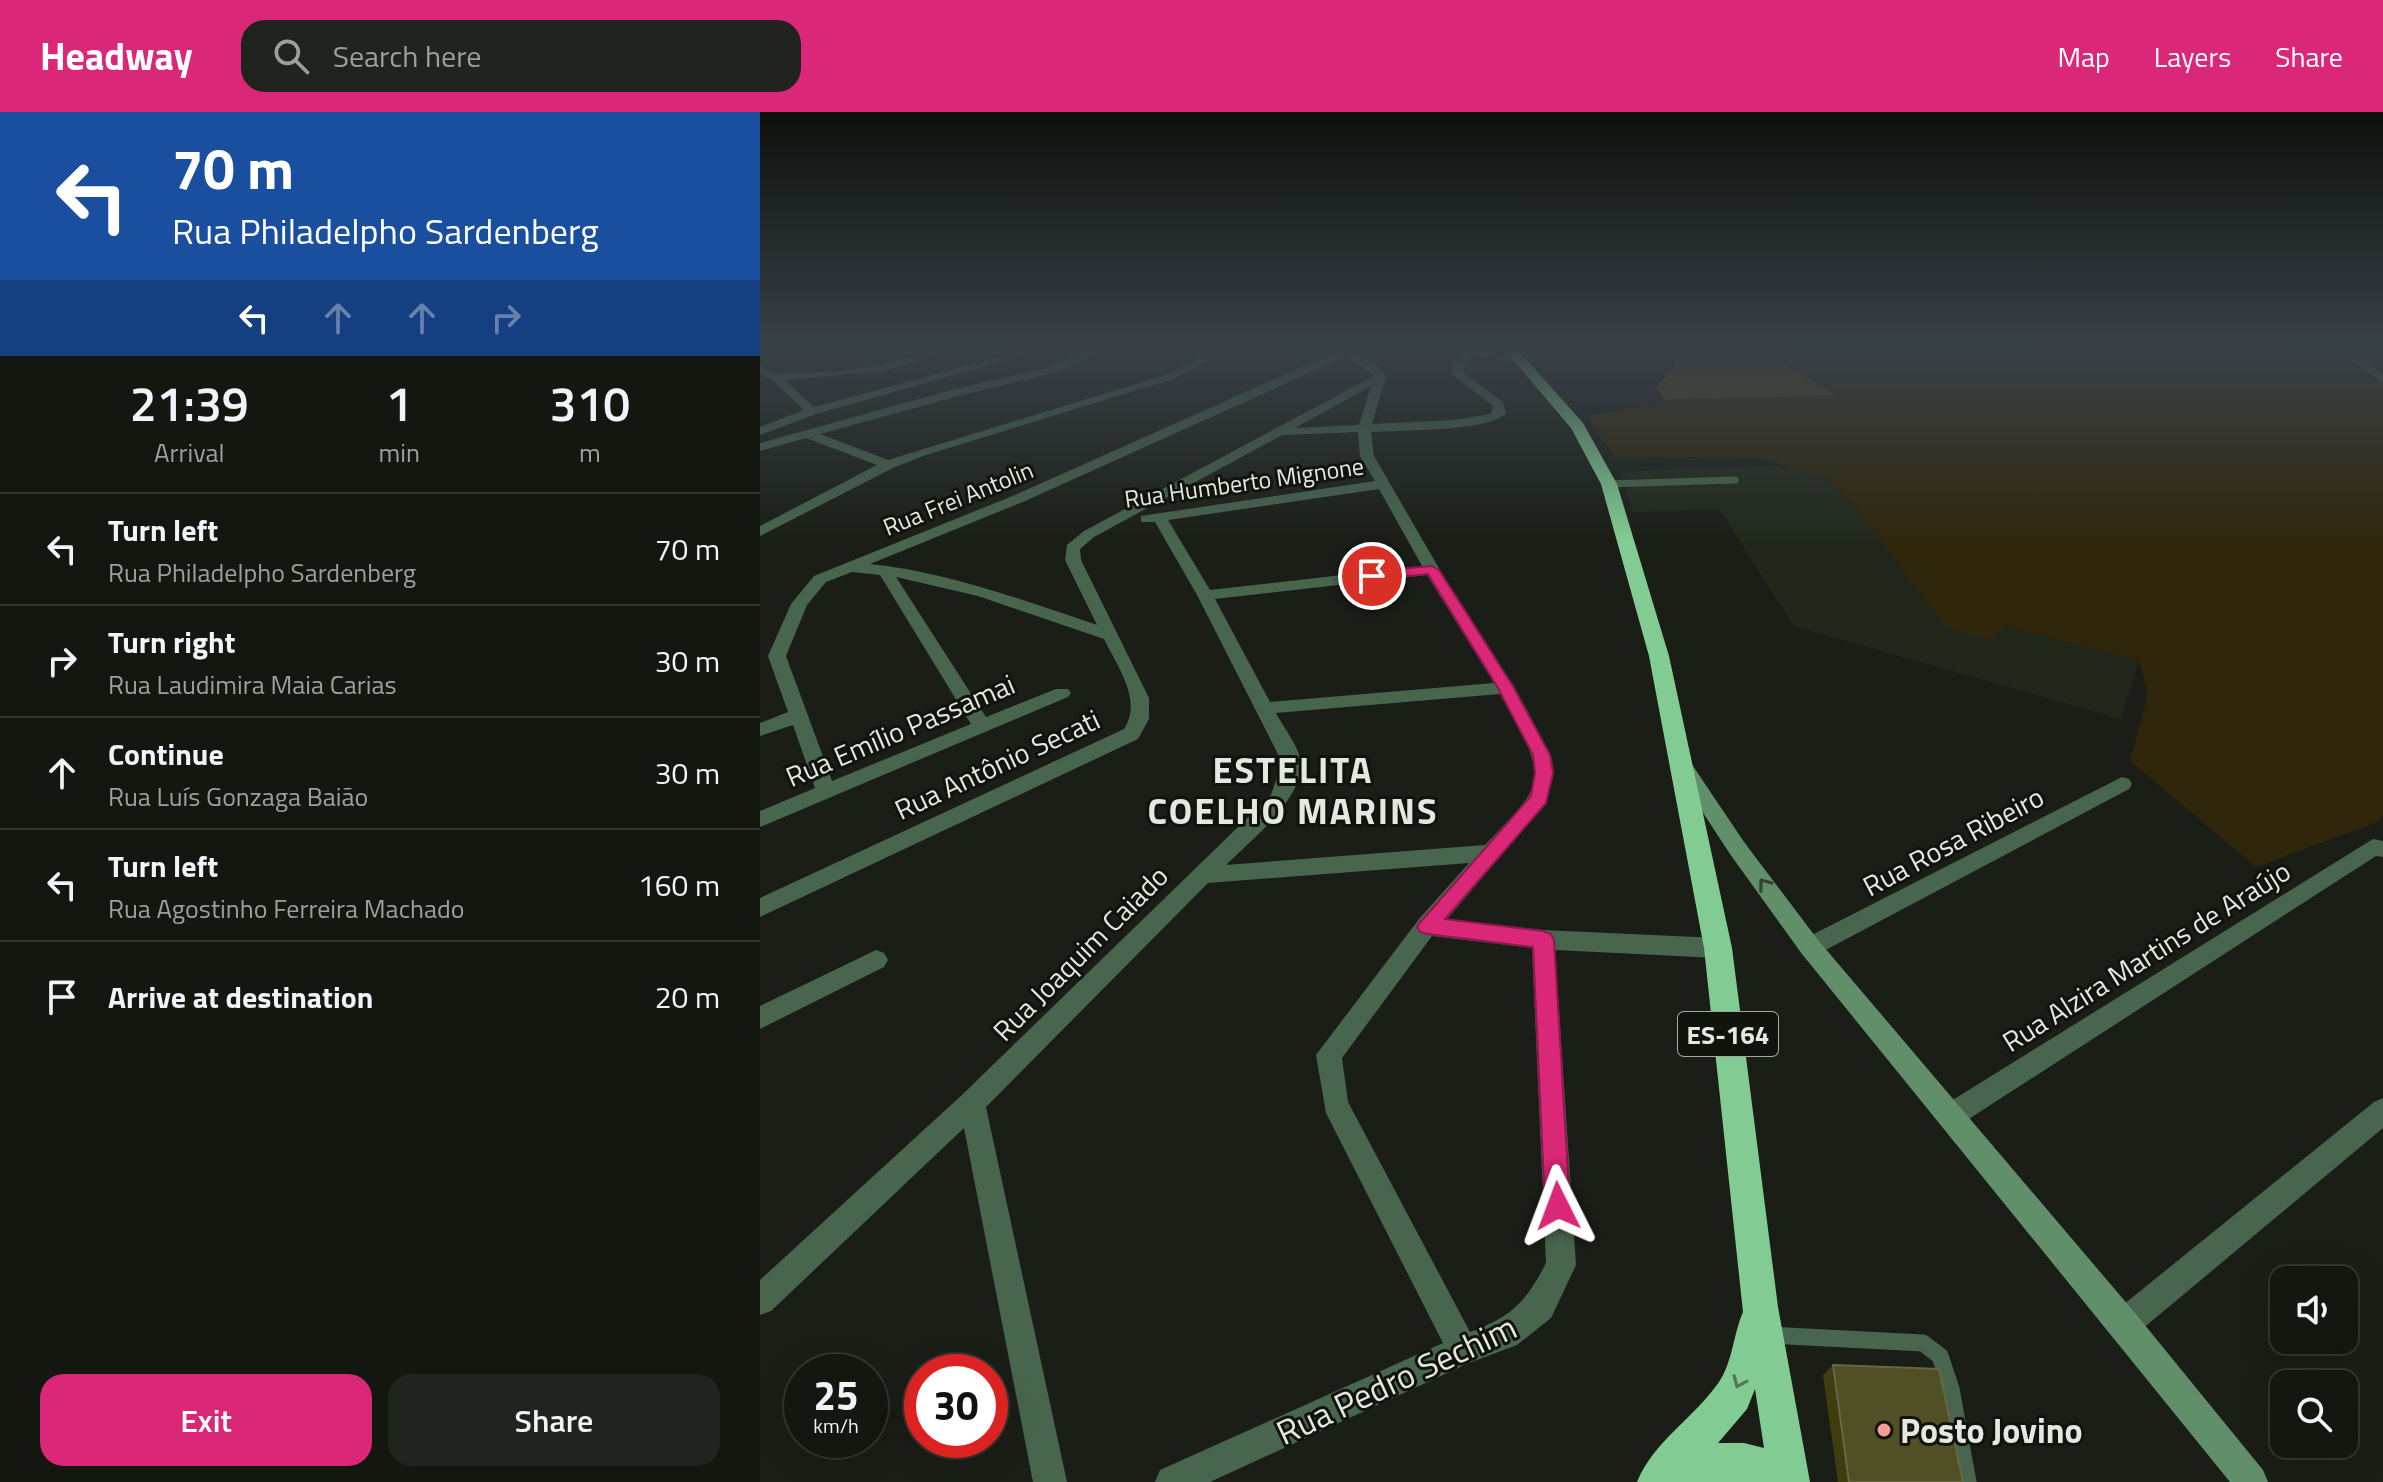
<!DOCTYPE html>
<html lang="en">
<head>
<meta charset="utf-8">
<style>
  :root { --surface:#141610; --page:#21231e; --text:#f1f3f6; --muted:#9d9f9f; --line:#333530; --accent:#db2777 }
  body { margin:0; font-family:"Titillium Web",sans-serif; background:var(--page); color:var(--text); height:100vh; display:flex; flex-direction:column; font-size:30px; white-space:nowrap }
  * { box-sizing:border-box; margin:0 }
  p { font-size:26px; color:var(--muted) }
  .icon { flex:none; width:44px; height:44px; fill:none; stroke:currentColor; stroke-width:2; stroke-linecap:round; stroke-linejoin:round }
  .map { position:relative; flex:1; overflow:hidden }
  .panel { display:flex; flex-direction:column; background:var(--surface); width:760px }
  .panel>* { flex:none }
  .hud { background:#1a4fa0; color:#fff; overflow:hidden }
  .fabs { position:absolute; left:1510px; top:1154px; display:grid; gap:16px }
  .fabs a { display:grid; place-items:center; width:88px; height:88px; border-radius:16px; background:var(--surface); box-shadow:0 8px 32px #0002,0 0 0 2px var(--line); font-size:40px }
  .speed { position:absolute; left:24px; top:1242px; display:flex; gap:16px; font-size:40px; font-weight:700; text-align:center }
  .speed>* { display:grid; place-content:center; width:104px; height:104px; border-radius:50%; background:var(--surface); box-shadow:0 8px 32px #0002,0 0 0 2px var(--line); line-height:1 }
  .speed small { font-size:20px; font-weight:400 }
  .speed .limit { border:12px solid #d22; background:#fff; color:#111 }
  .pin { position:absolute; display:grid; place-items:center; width:68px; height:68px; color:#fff; margin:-34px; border:4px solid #fff; border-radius:50%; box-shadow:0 2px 8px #0007 }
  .me { position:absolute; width:88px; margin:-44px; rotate:357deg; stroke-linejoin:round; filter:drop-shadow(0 0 6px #0008) }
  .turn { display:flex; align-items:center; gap:28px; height:168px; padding:0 40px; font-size:36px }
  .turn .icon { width:104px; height:104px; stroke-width:2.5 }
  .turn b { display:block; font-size:56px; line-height:68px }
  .lanes { display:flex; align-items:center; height:76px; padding:0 40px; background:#0003; justify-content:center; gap:40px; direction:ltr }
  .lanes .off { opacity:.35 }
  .eta { display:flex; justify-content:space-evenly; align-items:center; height:136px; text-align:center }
  .eta b { font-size:48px; font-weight:600; line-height:56px }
  .primary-button { display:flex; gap:16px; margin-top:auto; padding:16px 40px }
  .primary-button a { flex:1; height:92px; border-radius:24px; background:var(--accent); color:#fff; font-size:32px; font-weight:600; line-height:92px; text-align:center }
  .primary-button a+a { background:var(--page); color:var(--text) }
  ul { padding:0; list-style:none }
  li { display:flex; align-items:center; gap:24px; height:112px; padding:0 40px; border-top:2px solid var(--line) }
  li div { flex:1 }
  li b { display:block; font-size:30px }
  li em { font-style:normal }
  header { display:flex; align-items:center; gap:48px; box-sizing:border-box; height:112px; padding:0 40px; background:var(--accent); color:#fff }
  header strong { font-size:38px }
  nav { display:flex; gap:44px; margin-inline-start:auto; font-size:28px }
  .search { width:560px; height:72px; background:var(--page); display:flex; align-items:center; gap:20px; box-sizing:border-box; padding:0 28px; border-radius:24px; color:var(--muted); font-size:30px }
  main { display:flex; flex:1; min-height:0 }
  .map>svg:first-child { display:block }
  .built { fill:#21281b }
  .green { fill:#30260c }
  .forest { fill:#564417 }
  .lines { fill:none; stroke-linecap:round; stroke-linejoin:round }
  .lane-far1 { stroke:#48654e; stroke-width:7 }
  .lane { stroke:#48654e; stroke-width:17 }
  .street { fill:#48654e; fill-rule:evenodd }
  .secondary { fill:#608f6a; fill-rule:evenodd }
  .highway { fill:#82cc93; fill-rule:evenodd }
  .wall { fill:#3e3d10 }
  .building { fill:#504f26; stroke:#676744; stroke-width:2 }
  .oneway { stroke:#314532 }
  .oneway2 { stroke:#4f7957 }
  .route { fill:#db2777; stroke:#8e194d; stroke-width:2 }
  .poi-dot { fill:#f59c95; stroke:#11140d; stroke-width:3 }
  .labels { text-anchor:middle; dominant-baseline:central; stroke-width:6; stroke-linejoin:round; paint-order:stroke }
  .far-street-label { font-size:24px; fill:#e5e8e2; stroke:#11140d }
  .shield { fill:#11140d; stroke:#a5a8a2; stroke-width:2 }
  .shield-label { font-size:26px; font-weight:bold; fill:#e5e8e2 }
  .street-label { font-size:28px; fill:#e5e8e2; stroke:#11140d }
  .near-street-label { font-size:34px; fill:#e5e8e2; stroke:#11140d }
  .near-poi-label { font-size:34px; font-weight:bold; fill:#e5e8e2; stroke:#11140d; text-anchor:start }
  .district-label { font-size:36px; font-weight:bold; letter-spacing:2px; fill:#e5e8e2; stroke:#11140d }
</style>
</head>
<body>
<header>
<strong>Headway</strong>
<div class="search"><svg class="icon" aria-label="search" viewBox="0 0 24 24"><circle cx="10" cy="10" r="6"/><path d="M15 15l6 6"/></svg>Search here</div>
<nav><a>Map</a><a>Layers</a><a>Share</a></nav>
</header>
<main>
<section class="panel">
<div class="hud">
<div class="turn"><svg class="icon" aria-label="left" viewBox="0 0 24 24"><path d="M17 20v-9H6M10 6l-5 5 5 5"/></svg><div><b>70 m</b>Rua Philadelpho Sardenberg</div></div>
<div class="lanes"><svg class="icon" aria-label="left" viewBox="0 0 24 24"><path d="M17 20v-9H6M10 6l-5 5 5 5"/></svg><svg class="icon off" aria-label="ahead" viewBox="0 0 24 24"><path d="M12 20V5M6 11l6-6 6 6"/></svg><svg class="icon off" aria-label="ahead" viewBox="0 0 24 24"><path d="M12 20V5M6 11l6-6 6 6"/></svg><svg class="icon off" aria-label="right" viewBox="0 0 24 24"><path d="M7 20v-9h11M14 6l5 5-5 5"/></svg></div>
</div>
<div class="eta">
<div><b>21:39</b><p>Arrival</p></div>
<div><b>1</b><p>min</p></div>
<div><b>310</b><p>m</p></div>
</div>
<ul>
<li><svg class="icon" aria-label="left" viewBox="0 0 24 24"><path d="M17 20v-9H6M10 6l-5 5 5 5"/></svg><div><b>Turn left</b><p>Rua Philadelpho Sardenberg</p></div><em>70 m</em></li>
<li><svg class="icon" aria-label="right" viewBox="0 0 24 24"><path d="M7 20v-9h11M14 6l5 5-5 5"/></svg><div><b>Turn right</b><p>Rua Laudimira Maia Carias</p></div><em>30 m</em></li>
<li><svg class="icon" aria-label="ahead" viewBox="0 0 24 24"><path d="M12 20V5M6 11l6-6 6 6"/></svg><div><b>Continue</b><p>Rua Luís Gonzaga Baião</p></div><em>30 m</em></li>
<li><svg class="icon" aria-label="left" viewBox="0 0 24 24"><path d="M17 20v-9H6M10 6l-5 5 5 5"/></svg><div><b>Turn left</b><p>Rua Agostinho Ferreira Machado</p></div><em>160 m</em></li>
<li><svg class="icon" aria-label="arrive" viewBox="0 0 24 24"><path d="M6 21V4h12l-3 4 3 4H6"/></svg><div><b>Arrive at destination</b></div><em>20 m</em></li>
</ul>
<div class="primary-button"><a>Exit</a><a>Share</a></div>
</section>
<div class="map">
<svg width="1623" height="1370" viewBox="0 0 1623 1370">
  <rect width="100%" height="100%" fill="#1a1e16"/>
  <!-- built -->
  <path class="built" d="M 1011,353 L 1043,357 L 1068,367 L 1098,399 L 1247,514 L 1379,549 L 1361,607 L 1034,514 L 959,397 L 873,400 L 861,360 Z"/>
  <!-- green -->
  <path class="green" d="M 998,238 L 1623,238 L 1623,704 L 1617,710 L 1496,755 L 1370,649 L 1388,582 L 1379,549 L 1247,514 L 1228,528 L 1186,514 L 1098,399 L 1068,367 L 1001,346 L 854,344 L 826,304 L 906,292 L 906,288 L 1074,282 Z"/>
  <!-- forest -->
  <path class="forest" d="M 918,238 L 998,238 L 1076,283 L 906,288 L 895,275 L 912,260 Z"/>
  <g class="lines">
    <!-- lane-far1 -->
    <g class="lane-far1">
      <path d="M 1585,238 L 1623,267"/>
      <path d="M 849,372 L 975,368"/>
    </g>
    <!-- lane -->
    <path class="lane" d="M 1010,1223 L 1163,1231 L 1180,1244 L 1191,1277 L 1208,1370"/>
    <!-- street -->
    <g class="street">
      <path d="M 176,238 L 193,238 L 124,259 L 25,268 L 54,295 L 264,238 L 283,238 L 56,302 L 0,323 L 0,315 L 44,298 L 11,267 L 0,262 L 0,254 L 17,262 L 81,259 L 124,252 Z"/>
      <path d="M 331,238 L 347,238 L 294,261 L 202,283 L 60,322 L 128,348 L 405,263 L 454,238 L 468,238 L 413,267 L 166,343 L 133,356 L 0,424 L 0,414 L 117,353 L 46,326 L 0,339 L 0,331 L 195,277 L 286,256 Z"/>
      <path d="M 580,238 C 599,238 616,249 626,265 L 612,312 L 694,308 L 731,302 L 733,294 L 694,264 L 691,257 L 701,238 L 725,238 L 766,249 L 760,252 L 711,242 L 703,257 L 705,262 L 743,290 L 746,301 C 729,320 639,318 611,320 L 614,344 L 680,458 L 755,576 L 791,643 L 794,661 L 786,691 L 687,807 L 783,818 L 958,826 L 966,829 L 970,836 L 966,843 L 958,846 L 795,838 L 816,1153 L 791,1206 L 757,1233 L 709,1251 L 450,1370 L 395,1370 L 400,1358 L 683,1231 L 566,1001 L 556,943 L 659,807 L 709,751 L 448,771 L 226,995 L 307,1370 L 273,1370 L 204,1016 L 11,1199 L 0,1203 L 0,1168 L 203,982 L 511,683 L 522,650 L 437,483 L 395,410 L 381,410 L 381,404 L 615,369 L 600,344 L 598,320 L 522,323 L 334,425 L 320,437 L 321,448 L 389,586 L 389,607 L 378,627 L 0,805 L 0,786 L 364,617 C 383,588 357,554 344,527 L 218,484 L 136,465 L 226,605 L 296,577 L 308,577 L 311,581 L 308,585 L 0,715 L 0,699 L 55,676 L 33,613 L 0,624 L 0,611 L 28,600 L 8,544 L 31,492 L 54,464 L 255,383 ZM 587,244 L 614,264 L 324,419 L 307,433 L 305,448 L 337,513 C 263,488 187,460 110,452 L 265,389 ZM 611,274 L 599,313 L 535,316 ZM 619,377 L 662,454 L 450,478 L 408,408 ZM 92,460 L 120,463 L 211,612 L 72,669 L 26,544 L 47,493 L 66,470 ZM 667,463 L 734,571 L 510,590 L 455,487 ZM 740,582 C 755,610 789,655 767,686 C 755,703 739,718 725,733 L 466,753 C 490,729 542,688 541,652 C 541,637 523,615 516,601 ZM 672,824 L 772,836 L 786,1151 C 767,1189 751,1205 710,1220 L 588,990 L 582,946 Z"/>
      <path d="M 1362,665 L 1369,667 L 1372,672 L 1369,677 L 1058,842 L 1050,845 L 1042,842 L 1038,835 L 1042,828 Z"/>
      <path d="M 1613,727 L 1623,729 L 1623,745 L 1616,744 L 1201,1012 L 1192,1016 L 1183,1012 L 1179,1003 L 1183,994 Z"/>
      <path d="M 116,838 L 124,841 L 128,848 L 124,855 L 0,917 L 0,894 Z"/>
      <path d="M 1623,986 L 1623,1016 L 1375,1223 L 1364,1227 L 1353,1223 L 1349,1212 L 1353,1201 L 1614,990 Z"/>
    </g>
    <!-- secondary -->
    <path class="secondary" d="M 924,649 L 931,651 L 984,730 L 1058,828 L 1375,1201 L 1503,1358 L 1508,1370 L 1470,1370 L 1042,842 L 970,742 L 917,661 L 914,656 Z"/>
    <!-- highway -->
    <path class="highway" d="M 745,238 L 758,238 L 823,311 L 857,372 L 909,544 L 972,836 L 1018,1195 L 1050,1370 L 877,1370 C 893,1330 934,1306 959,1270 C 973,1249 973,1223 983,1200 L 944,836 L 889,544 L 841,372 L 811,316 ZM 995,1277 L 1004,1336 L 984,1331 L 958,1331 L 987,1297 Z"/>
  </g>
  <!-- wall -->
  <path class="wall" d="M 1073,1253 L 1203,1370 L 1078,1370 L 1063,1263 Z"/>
  <!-- building -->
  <path class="building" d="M 1073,1253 L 1179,1257 L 1203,1370 L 1089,1370 Z"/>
  <!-- one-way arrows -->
  <defs><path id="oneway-chevron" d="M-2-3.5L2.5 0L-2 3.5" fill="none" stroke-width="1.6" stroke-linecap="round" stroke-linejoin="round" transform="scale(2)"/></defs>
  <use class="oneway" href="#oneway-chevron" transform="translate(1004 772) rotate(-127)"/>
  <use class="oneway2" href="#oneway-chevron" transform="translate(979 1270) rotate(113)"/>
  <!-- sky -->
  <linearGradient id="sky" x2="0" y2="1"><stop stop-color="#0e100c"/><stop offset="0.55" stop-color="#384147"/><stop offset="1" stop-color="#384147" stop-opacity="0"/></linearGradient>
  <rect width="1623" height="430" fill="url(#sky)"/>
  <!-- route -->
  <path class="route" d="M 672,454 L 679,458 L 754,576 L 790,643 L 793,661 L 786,691 L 685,807 L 783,819 L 791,822 L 794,828 L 810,1094 L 807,1103 L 798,1106 L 789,1103 L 785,1094 L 773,835 L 667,822 L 660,820 L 657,814 L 771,684 L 775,661 L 773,643 L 738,576 L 668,462 L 612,468 L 605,464 L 612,459 Z"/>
  <!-- markers -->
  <circle class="poi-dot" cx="1124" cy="1318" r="8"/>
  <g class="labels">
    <!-- far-street labels -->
    <g class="far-street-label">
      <text transform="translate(484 370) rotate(-8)">Rua Humberto Mignone</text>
      <text transform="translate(198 386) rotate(-22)">Rua Frei Antolin</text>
    </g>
    <!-- shield labels -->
    <rect class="shield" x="918" y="900" width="100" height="44" rx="6"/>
    <g class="shield-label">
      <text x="968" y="922">ES-164</text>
    </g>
    <!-- street labels -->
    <g class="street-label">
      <text transform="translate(140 618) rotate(-23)">Rua Emílio Passamai</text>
      <text transform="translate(237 652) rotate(-25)">Rua Antônio Secati</text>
      <text transform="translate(1193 729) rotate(-28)">Rua Rosa Ribeiro</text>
      <text transform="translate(320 841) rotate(-45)">Rua Joaquim Caiado</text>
      <text transform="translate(1386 844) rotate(-32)">Rua Alzira Martins de Araújo</text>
    </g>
    <!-- near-street labels -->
    <g class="near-street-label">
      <text transform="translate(636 1267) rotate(-25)">Rua Pedro Sechim</text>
    </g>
    <!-- near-poi labels -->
    <g class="near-poi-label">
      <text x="1140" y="1318">Posto Jovino</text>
    </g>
    <!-- district labels -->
    <g class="district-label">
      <text x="533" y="657">ESTELITA<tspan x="533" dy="41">COELHO MARINS</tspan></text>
    </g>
  </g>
</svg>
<div class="fabs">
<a><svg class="icon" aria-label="sound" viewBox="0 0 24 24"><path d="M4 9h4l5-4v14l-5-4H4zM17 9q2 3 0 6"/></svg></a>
<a><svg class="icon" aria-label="search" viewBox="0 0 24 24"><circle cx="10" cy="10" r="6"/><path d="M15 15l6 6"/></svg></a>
</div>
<div class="speed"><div>25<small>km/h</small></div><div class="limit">30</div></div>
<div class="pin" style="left:612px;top:464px;background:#d93025"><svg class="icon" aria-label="arrive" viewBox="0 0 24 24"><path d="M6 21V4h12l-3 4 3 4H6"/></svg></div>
<svg class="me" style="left:798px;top:1094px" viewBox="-20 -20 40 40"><path d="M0-17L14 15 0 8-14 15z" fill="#db2777" stroke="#fff" stroke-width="4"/></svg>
</div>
</main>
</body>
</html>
